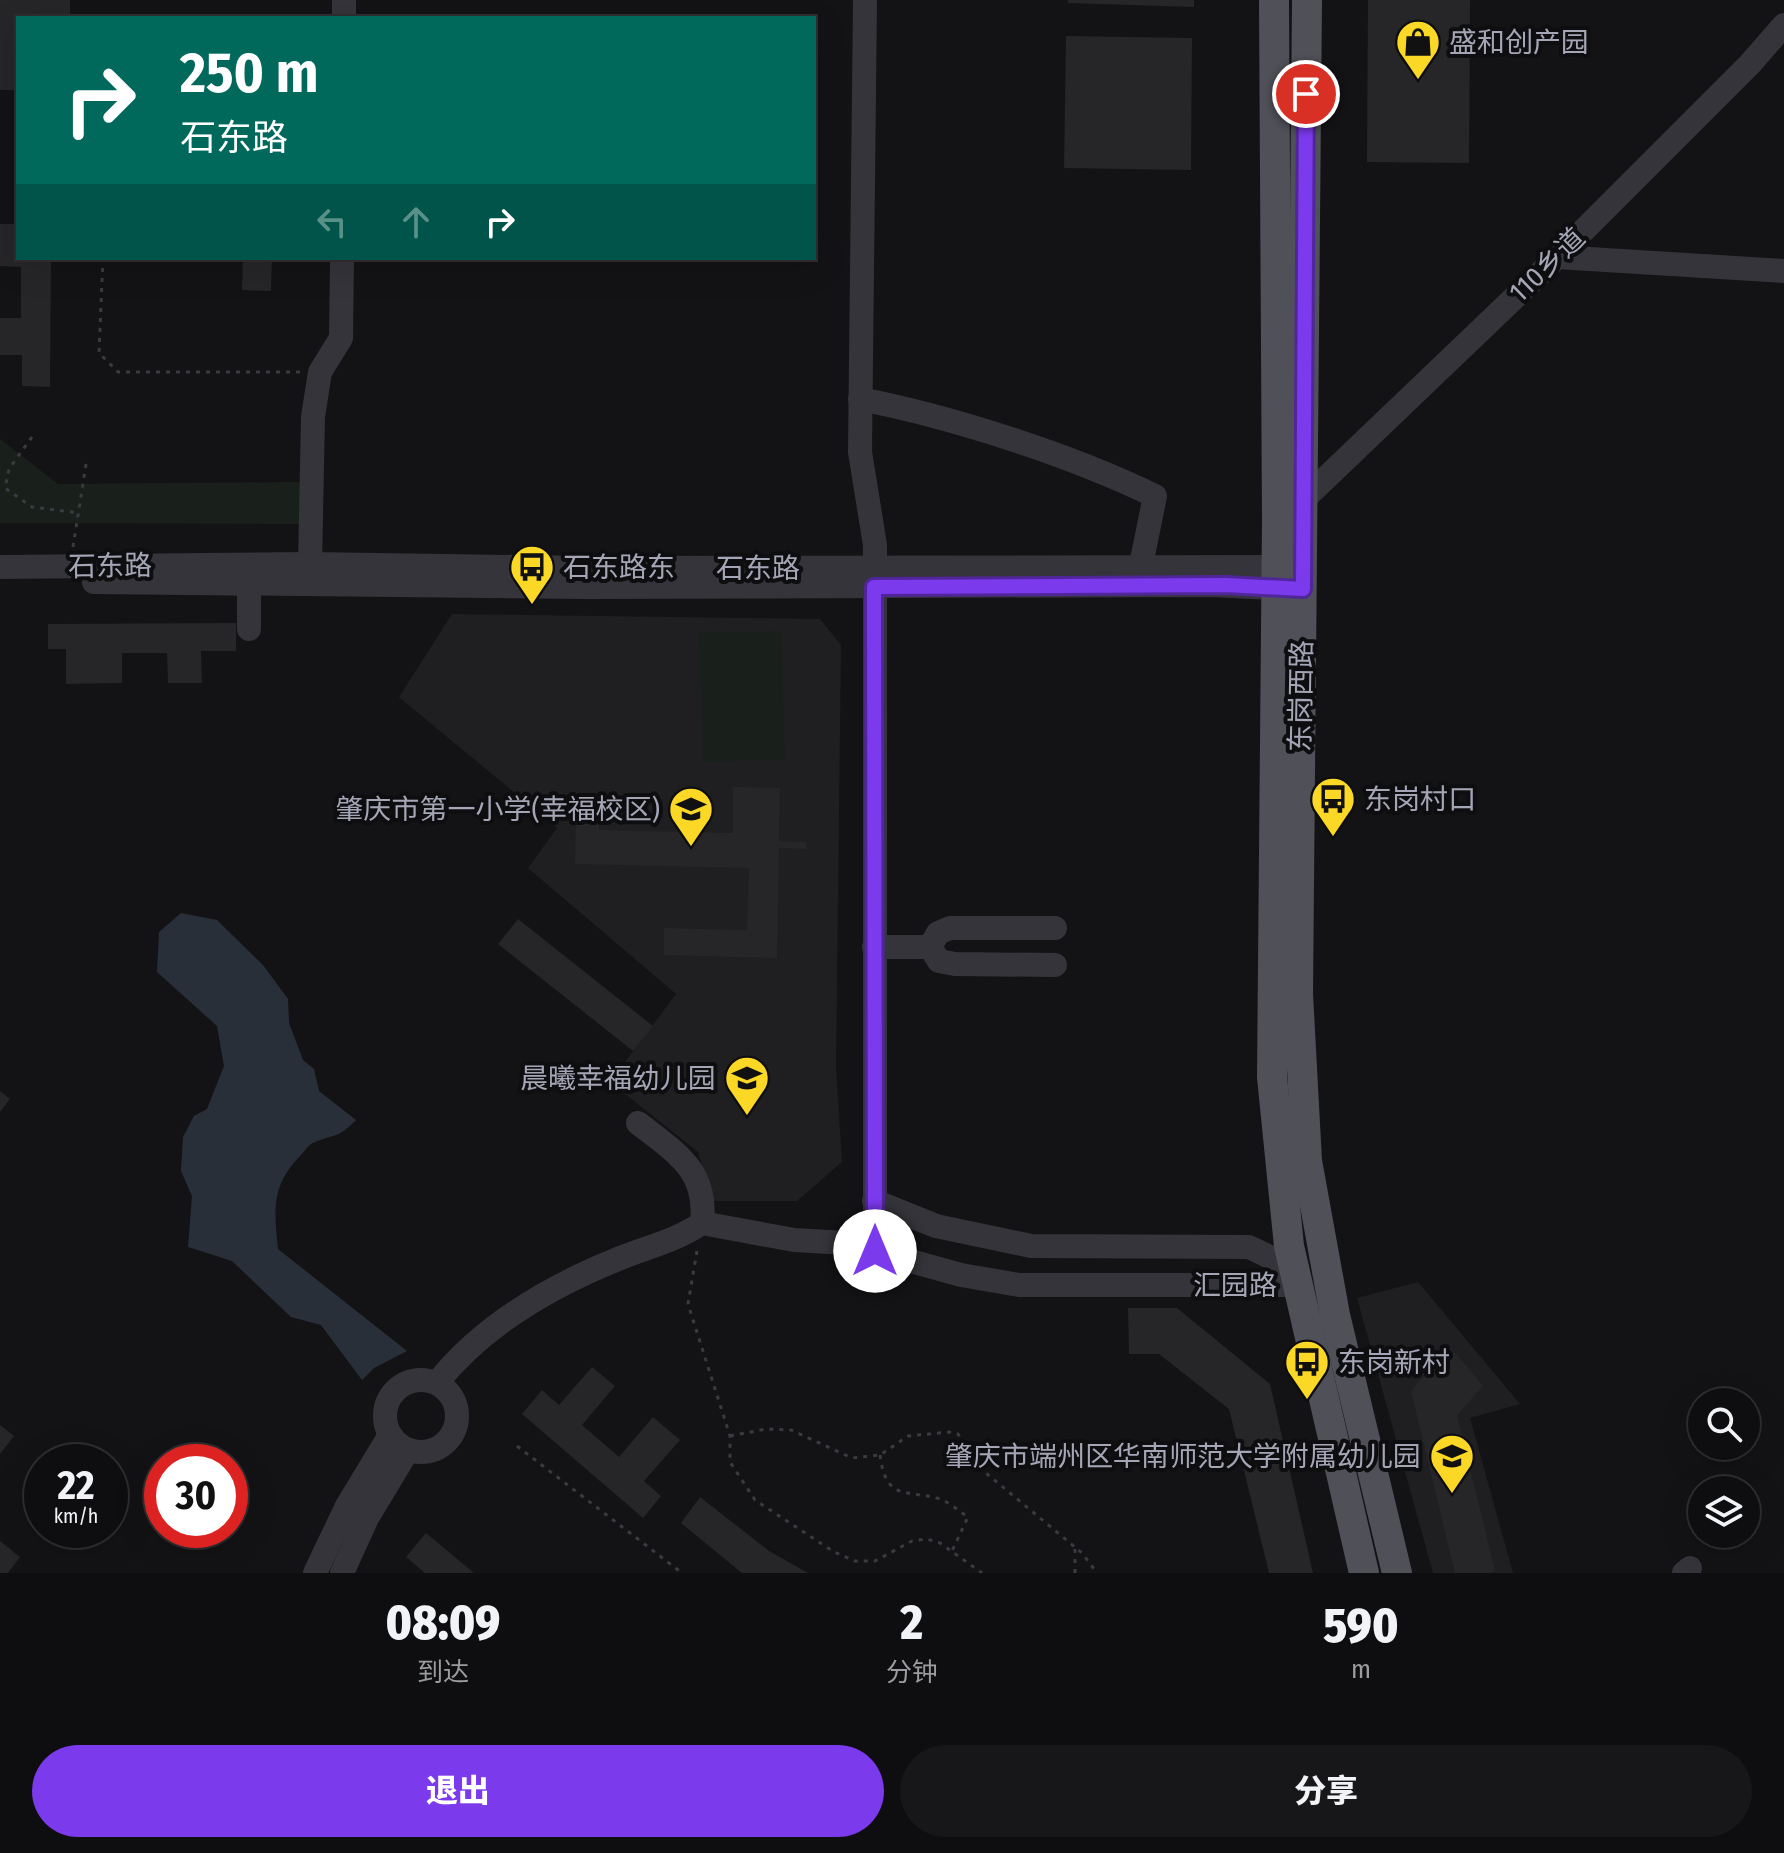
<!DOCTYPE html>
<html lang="zh">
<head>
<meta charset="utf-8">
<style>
  :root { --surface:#0e0e10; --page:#171719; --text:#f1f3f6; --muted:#9b9c9f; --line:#2e2e30; --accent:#7c3aed }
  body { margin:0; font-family:"Fira Sans Condensed","Noto Sans SC",sans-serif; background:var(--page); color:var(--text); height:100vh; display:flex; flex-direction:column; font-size:30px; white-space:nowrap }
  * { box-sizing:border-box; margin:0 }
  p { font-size:26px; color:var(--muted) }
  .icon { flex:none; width:44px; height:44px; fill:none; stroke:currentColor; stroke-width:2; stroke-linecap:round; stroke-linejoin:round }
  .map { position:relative; height:1573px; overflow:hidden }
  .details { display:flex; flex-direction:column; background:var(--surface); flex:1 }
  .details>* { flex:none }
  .hud { position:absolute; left:16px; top:16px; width:800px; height:244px; border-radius:0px; box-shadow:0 8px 32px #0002,0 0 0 2px var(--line); background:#00695c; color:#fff; overflow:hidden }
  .controls { position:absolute; left:1688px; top:1388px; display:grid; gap:16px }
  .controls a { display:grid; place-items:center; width:72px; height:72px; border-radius:50%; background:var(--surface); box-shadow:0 8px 32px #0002,0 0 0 2px var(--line); font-size:40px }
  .speed { position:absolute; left:24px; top:1444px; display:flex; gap:16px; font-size:40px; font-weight:700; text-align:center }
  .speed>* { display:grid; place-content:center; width:104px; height:104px; border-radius:50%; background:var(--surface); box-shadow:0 8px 32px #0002,0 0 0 2px var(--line); line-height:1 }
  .speed small { font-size:20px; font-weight:400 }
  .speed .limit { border:12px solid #d22; background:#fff; color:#111 }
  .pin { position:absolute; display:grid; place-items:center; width:68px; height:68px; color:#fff; margin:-34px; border:4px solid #fff; border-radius:50%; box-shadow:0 2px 8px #0007 }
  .me { position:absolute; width:88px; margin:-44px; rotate:0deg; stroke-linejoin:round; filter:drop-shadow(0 0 6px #0008) }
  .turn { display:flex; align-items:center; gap:28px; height:168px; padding:0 32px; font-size:36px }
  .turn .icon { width:104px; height:104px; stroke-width:2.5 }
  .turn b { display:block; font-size:56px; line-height:68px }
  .lanes { display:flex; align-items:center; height:76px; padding:0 32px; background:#0003; justify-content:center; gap:40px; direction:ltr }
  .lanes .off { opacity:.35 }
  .eta { display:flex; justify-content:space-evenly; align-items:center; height:136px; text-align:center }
  .eta b { font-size:48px; font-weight:800; line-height:56px }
  .primary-button { display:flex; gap:16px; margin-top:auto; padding:16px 32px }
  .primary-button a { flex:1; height:92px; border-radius:48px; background:var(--accent); color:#fff; font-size:32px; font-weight:800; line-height:92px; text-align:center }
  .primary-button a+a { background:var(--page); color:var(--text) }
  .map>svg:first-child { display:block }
  .built { fill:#1f1f22 }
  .green { fill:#19201b }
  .water { fill:#292f39 }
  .building { fill:#262629 }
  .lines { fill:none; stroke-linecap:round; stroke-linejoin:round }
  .path { stroke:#3a3a41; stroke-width:3; stroke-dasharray:4 6; stroke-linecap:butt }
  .minor { stroke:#34343a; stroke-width:24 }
  .major { stroke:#505059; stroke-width:30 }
  .route-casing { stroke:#51269a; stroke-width:20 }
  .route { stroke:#7c3aed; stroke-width:14 }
  .labels { text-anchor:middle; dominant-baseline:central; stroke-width:8; stroke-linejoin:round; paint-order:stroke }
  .poi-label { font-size:28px; fill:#a4a6b6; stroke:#0e0e10; text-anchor:start }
  .street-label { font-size:28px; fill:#a4a6b6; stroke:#0e0e10 }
</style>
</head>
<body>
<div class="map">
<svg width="1784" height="1573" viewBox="0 0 1784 1573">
  <rect width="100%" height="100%" fill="#131315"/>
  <!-- built -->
  <g class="built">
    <path d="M 452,614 L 820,619 L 841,645 L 836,1067 L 842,1162 L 797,1201 L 712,1201 L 698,1152 L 610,1082 L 676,994 L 528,868 L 557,828 L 399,697 Z"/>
    <path d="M 1418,1282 L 1520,1404 L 1470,1418 L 1513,1573 L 1433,1573 L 1357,1298 Z"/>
  </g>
  <!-- green -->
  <g class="green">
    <path d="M 0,439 L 58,484 L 301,482 L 301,524 L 0,523 Z"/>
    <path d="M 781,631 L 785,759 L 703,762 L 699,633 Z"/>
  </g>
  <!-- water -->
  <path class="water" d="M 181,913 L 217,920 L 263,965 L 288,999 L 289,1023 L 303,1060 L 314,1069 L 319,1091 L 356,1120 C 336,1140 335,1133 313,1143 C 308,1145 304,1152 300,1156 C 271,1186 274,1210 278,1249 L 407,1351 L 374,1368 L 362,1380 L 321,1325 L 291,1317 L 232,1261 L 188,1247 L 192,1196 L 181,1171 L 183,1137 L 194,1116 L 207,1109 L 224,1066 L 217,1026 L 157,972 L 159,932 Z"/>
  <!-- building -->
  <g class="building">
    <path d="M 0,0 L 70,0 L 70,18 L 18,18 L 18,90 L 0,90 Z"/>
    <path d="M 1068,0 L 1194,0 L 1194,7 L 1068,3 Z"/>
    <path d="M 1368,0 L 1470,0 L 1469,163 L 1367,162 Z"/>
    <path d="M 1066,36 L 1192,38 L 1191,170 L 1064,168 Z"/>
    <path d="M 0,224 L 18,224 L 18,258 L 51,258 L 50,387 L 22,386 L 22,355 L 0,355 L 0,318 L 21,318 L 21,267 L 0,266 Z"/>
    <path d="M 243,258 L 272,258 L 271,291 L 242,290 Z"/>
    <path d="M 236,623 L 236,651 L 201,651 L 202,683 L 168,683 L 167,653 L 122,653 L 122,683 L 66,684 L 66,649 L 48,649 L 48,624 Z"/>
    <path d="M 733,787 L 780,788 L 779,841 L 806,842 L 806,849 L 779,848 L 777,958 L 664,955 L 664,928 L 747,930 L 749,868 L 575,864 L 576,815 L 599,816 L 599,830 L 733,833 Z"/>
    <path d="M 518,919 L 653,1026 L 633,1051 L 498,944 Z"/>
    <path d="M 0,1091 L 10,1099 L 0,1112 Z"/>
    <path d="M 1128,1308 L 1177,1308 L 1270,1384 L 1313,1573 L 1269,1573 L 1229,1409 L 1159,1354 L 1129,1354 Z"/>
    <path d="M 1450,1347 L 1483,1386 L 1457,1415 L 1495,1571 L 1488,1573 L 1455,1573 L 1411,1391 Z"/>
    <path d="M 592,1367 L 615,1386 L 582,1425 L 619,1457 L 653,1417 L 680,1440 L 644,1481 L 661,1496 L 643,1518 L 522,1414 L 542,1390 L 559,1405 Z"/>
    <path d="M 0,1425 L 14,1436 L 0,1454 Z"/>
    <path d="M 700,1497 L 769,1551 L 808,1573 L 742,1573 L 681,1523 Z"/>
    <path d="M 426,1533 L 474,1573 L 425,1573 L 406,1557 Z"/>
    <path d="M 0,1541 L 20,1557 L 8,1573 L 0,1573 Z"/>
  </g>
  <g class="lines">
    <!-- path -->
    <g class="path">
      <path d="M 103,258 L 99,353 L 118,372 L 300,372"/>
      <path d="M 32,437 L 9,469 L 5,488 L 32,507 L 80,513"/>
      <path d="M 73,547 L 86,464"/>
      <path d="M 697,1251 L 688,1304 L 730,1436 L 730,1462 L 755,1500 L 834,1552 L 855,1561 L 875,1561 L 912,1541 L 927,1539 L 940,1543 L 982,1573"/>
      <path d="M 730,1436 L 766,1429 L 791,1430 L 852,1458 L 880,1455 L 908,1436 L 949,1432 L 958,1434 L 980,1468 L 1082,1553 L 1097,1573"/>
      <path d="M 517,1446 L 682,1573"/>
      <path d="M 880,1455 C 886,1502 906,1489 940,1499 C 949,1502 960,1512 968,1517 L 952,1551"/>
      <path d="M 1075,1573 L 1075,1548"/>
    </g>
    <!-- minor -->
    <g class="minor">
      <path d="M 865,0 L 860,452 L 875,545 L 875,1251"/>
      <path d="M 344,18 L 344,0"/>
      <path d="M 1557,257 L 1784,271"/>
      <path d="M 860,399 C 953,417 1070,455 1155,496 L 1141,565"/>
      <path d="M 1304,499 L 1557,257 L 1750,64 L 1784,25"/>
      <path d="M 310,564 L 313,417 L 320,372 L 341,338 L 342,258"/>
      <path d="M 0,567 L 310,564 L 588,568 L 1294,567"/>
      <path d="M 94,582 L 588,587 L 1211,585 L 1293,589"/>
      <path d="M 249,584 L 249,629"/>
      <path d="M 1055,928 L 950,928 L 938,933 L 930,947 L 939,961 L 955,964 L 1055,965"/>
      <path d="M 874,947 L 930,947"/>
      <path d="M 874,1201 L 936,1226 L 1031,1246 L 1249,1247 L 1274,1259 L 1298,1285"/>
      <path d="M 702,1223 L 794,1240 L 846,1243 L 961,1275 L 1019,1285 L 1298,1285"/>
      <circle cx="421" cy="1416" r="36"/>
      <path d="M 437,1383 C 482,1326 551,1286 618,1259 C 647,1247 676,1241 702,1223 C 708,1170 675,1152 638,1123"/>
      <path d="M 315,1573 L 347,1506 L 390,1435"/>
      <path d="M 342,1573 L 367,1518 L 408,1450"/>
      <path d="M 1684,1573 L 1690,1568"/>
    </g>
    <!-- major -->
    <g class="major">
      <path d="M 1274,0 L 1277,519 L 1272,1077 L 1289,1246 L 1364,1573"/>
      <path d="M 1307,0 L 1298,994 L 1307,1161 L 1335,1315 L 1397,1573"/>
    </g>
  </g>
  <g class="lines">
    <!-- route casing -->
    <g class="route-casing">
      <path id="route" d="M 875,1251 L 874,587 L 1226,585 L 1303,589 L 1306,94"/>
    </g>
    <!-- route -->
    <use href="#route" class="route"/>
  </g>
  <!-- icons -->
  <defs>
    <g id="shop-pin" transform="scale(2.3)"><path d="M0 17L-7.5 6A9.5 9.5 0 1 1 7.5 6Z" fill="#fbd825" stroke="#0e0e10"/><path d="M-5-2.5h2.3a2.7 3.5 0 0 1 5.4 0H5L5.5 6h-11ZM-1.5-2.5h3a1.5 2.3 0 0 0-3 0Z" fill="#111"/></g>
    <g id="bus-pin" transform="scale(2.3)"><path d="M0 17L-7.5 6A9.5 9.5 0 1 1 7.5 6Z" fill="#fbd825" stroke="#0e0e10"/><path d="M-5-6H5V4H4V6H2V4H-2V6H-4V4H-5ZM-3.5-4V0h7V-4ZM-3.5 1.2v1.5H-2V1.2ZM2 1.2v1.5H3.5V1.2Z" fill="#111"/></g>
    <g id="school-pin" transform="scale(2.3)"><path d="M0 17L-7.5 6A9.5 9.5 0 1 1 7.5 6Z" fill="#fbd825" stroke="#0e0e10"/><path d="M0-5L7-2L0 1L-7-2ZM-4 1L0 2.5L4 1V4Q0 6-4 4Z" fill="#111"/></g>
  </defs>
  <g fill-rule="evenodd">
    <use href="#shop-pin" x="1418" y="42"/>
    <use href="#bus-pin" x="532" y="567"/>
    <use href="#bus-pin" x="1333" y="799"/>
    <use href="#school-pin" x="691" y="809"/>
    <use href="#school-pin" x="747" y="1078"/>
    <use href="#bus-pin" x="1307" y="1362"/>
    <use href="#school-pin" x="1452" y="1456"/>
  </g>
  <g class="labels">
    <!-- poi labels -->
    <g class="poi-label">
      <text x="1449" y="42">盛和创产园</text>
      <text x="563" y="567">石东路东</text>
      <text x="1364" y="799">东岗村口</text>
      <text x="660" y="809" text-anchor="end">肇庆市第一小学(幸福校区)</text>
      <text x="716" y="1078" text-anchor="end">晨曦幸福幼儿园</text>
      <text x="1338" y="1362">东岗新村</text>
      <text x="1421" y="1456" text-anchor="end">肇庆市端州区华南师范大学附属幼儿园</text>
    </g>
    <!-- street labels -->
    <g class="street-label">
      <text transform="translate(1547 265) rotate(-44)">110乡道</text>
      <text transform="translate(110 566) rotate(-1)">石东路</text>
      <text x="758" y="568">石东路</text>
      <text transform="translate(1301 696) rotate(-89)">东岗西路</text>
      <text x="1235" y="1285">汇园路</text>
    </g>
  </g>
</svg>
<div class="controls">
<a><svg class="icon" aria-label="search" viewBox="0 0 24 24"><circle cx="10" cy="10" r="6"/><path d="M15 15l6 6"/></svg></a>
<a><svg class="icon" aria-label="layers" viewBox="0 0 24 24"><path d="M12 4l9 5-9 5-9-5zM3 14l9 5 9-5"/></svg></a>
</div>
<div class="speed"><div>22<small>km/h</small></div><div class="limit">30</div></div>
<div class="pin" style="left:1306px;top:94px;background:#d93025"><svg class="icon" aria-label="arrive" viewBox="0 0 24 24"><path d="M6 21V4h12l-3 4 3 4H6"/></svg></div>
<svg class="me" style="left:875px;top:1251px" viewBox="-20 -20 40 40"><circle r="19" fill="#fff"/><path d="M0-13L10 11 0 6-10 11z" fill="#7c3aed"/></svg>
<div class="hud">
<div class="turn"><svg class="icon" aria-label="right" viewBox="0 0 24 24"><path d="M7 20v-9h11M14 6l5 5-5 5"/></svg><div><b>250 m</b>石东路</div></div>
<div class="lanes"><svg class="icon off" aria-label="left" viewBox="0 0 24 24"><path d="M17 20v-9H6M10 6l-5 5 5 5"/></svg><svg class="icon off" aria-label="ahead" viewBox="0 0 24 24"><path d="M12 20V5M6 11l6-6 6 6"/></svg><svg class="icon" aria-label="right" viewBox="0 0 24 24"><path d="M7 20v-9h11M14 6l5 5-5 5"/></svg></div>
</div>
</div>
<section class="details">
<div class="eta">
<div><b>08:09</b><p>到达</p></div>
<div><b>2</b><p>分钟</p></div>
<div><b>590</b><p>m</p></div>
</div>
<div class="primary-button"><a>退出</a><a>分享</a></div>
</section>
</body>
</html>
